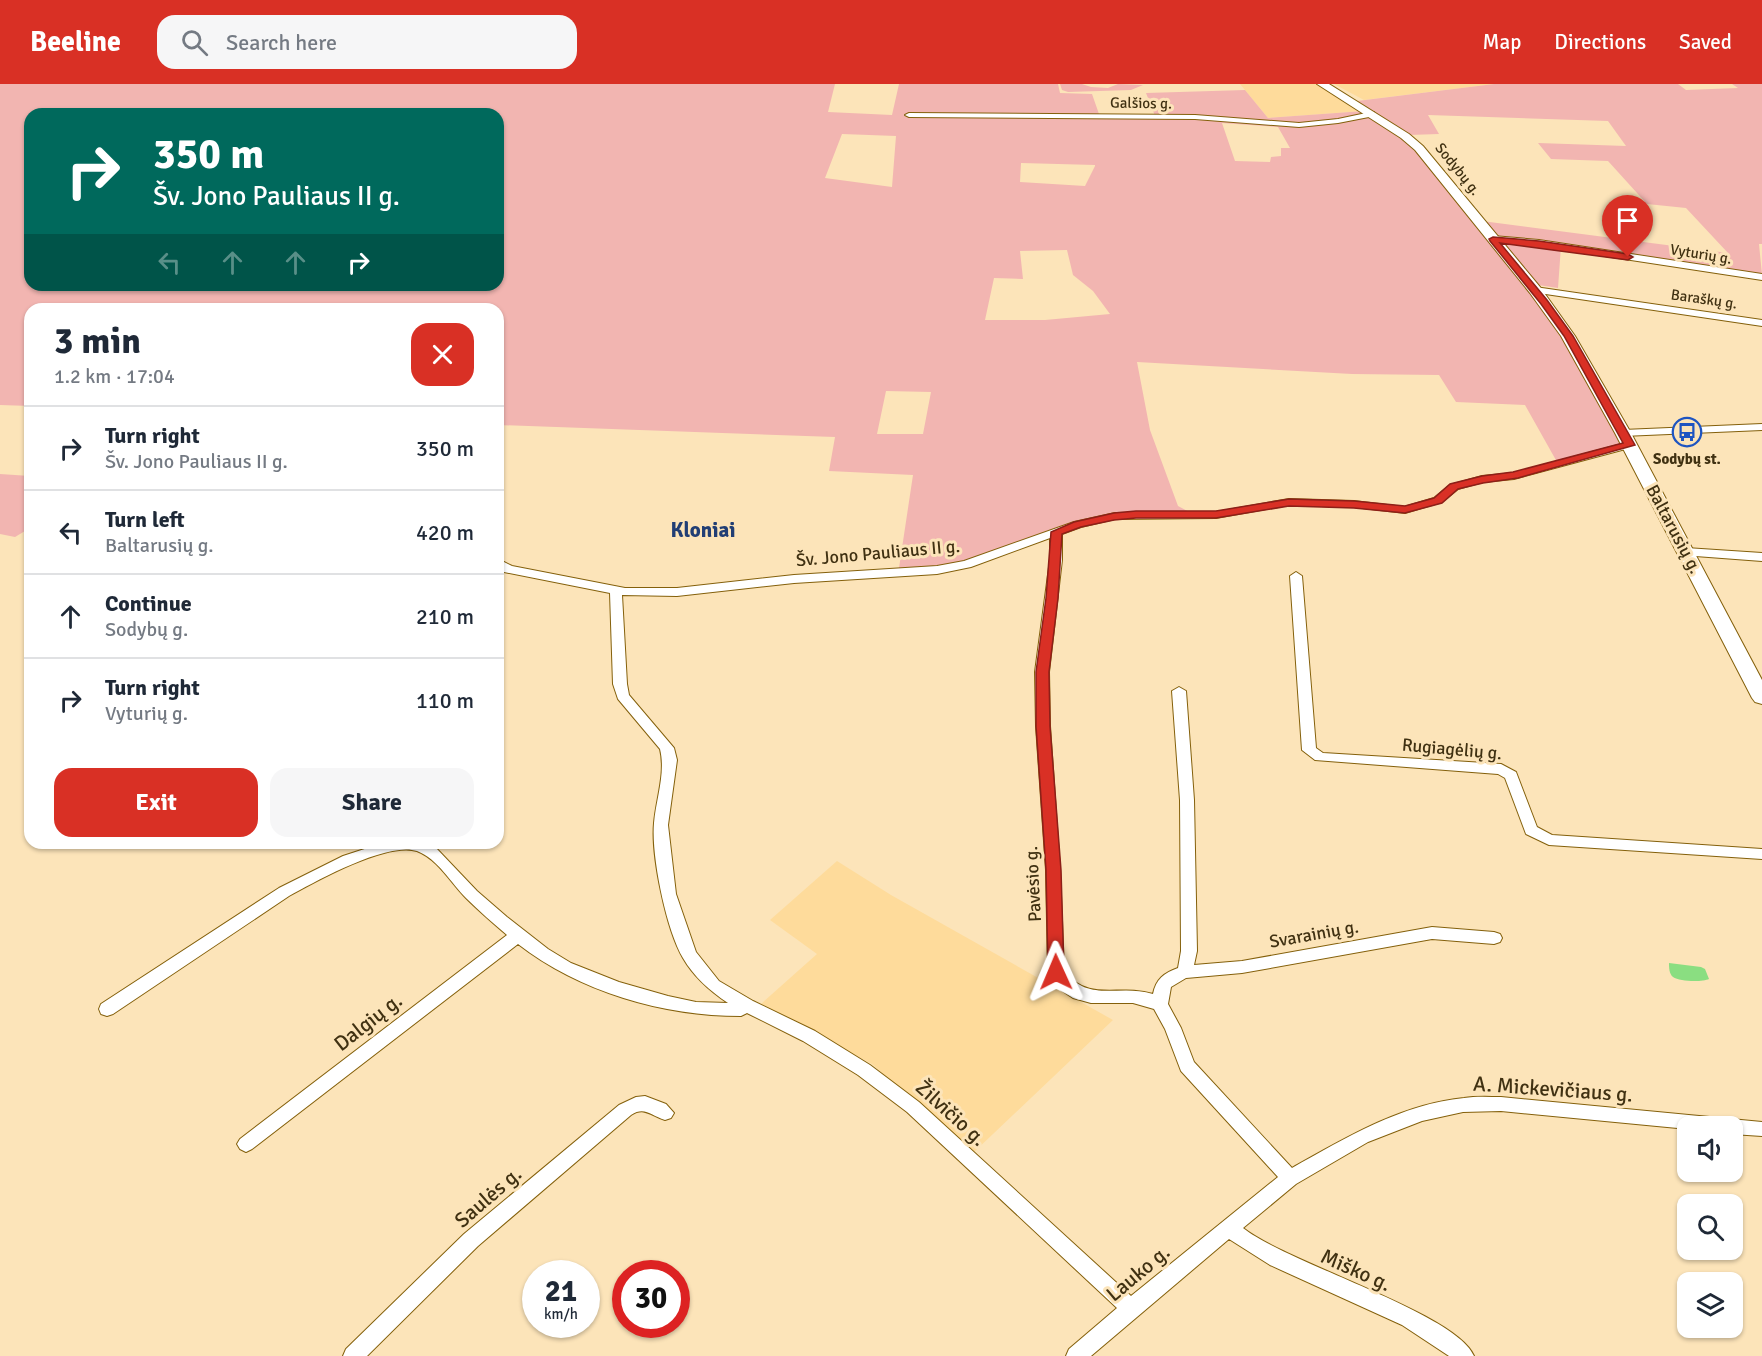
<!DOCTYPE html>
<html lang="en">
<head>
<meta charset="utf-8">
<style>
  :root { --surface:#fff; --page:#f6f6f7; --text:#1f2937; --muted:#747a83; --line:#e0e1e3; --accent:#d93025 }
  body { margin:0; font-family:Signika,sans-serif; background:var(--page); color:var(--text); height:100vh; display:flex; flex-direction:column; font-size:22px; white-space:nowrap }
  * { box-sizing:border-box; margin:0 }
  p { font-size:20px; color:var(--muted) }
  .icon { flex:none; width:33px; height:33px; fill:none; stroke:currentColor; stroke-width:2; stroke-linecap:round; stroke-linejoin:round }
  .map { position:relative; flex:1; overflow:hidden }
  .panel { position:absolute; left:24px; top:219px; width:480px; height:546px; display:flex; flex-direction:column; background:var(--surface); border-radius:18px; box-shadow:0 2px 4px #0004 }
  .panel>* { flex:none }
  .guide { position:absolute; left:24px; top:24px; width:480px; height:183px; border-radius:18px; box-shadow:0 2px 4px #0004; background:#00695c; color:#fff; overflow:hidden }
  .buttons { position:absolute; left:1677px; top:1032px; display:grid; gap:12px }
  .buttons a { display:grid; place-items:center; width:66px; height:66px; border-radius:12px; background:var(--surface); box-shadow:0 2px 4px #0004; font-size:30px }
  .speed { position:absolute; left:522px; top:1176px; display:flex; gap:12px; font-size:30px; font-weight:700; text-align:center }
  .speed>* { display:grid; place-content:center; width:78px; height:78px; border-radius:50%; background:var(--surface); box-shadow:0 2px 4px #0004; line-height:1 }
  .speed small { font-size:15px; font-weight:400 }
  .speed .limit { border:9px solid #d22; background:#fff; color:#111 }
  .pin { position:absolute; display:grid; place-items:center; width:51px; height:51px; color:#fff; margin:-62px -26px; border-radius:50% 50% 50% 0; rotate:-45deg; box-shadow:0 0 6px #0007 }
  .pin .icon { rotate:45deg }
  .me { position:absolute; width:66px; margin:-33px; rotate:359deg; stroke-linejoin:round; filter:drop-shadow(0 0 4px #0008) }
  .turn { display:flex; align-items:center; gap:21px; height:126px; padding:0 30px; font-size:27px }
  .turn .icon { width:78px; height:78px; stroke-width:2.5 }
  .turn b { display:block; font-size:42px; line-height:51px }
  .lanes { display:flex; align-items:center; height:57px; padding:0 30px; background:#0003; justify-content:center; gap:30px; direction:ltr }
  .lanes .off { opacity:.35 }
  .round { display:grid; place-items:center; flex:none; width:63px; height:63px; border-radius:18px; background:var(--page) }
  .head { display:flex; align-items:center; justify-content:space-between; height:102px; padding:0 30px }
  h1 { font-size:36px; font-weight:700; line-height:45px }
  .primary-button { display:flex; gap:12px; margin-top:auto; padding:12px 30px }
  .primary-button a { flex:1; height:69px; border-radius:18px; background:var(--accent); color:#fff; font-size:24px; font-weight:700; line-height:69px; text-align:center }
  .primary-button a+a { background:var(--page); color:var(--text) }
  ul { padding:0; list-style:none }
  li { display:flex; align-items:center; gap:18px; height:84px; padding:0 30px; border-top:2px solid var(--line) }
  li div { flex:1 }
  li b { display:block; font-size:22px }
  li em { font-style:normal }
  header { display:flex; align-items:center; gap:36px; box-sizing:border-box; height:84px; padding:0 30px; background:var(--accent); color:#fff }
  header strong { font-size:28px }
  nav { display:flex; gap:33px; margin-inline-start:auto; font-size:21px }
  .search { width:420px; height:54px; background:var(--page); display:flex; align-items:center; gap:15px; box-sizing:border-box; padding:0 21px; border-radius:18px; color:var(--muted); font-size:22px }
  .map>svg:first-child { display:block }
  .built { fill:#fedb9b }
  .green { fill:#f2b5b1; fill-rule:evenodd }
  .water { fill:#8ade81 }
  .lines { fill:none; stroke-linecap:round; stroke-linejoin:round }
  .street-casing { stroke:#84600b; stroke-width:2 }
  .secondary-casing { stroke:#84600b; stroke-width:2 }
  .street { fill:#fff; fill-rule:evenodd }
  .secondary { fill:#fff; fill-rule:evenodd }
  .route { fill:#d93025; stroke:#8d1f18; stroke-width:1.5 }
  .labels { text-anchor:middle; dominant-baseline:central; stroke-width:6; stroke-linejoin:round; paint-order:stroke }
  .far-street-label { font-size:15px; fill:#403112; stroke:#fce4b9 }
  .far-poi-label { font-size:15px; font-weight:bold; fill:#403112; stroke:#fce4b9 }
  .street-label { font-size:18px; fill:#403112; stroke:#fce4b9 }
  .quarter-label { font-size:21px; font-weight:bold; fill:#213e74; stroke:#fce4b9 }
  .near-street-label { font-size:21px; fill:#403112; stroke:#fce4b9 }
</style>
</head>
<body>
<header>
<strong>Beeline</strong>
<div class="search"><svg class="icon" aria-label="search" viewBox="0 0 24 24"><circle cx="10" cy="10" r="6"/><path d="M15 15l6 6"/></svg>Search here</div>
<nav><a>Map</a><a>Directions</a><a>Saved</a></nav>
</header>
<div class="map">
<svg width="1762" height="1272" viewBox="0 0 1762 1272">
  <rect width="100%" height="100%" fill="#fce4b9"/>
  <!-- built -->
  <g class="built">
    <path d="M 1240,0 L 1317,0 L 1364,27 L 1268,34 Z"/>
    <path d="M 1334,0 L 1494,0 L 1364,16 Z"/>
    <path d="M 837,777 L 891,811 L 1113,936 L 973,1069 L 872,980 L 761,920 L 817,870 L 770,836 Z"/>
  </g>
  <!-- green -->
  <g class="green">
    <path d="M 0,0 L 835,0 L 828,28 L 892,31 L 899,0 L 1058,0 L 1060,9 L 1092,10 L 1099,30 L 1155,32 L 1146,9 L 1245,6 L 1268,34 L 1364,27 L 1406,55 L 1418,67 L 1534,211 L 1556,242 L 1622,360 L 1557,378 L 1525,321 L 1456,318 L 1439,291 L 1352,290 L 1137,278 L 1150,346 L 1178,422 L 1193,430 L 1109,430 L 1089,435 L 983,473 L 942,482 L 899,484 L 913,391 L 829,387 L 835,353 L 498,341 L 498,225 L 30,225 L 30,322 L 0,321 ZM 30,30 L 498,30 L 498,201 L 30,201 ZM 1222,39 L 1278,43 L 1290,64 L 1281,64 L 1281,72 L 1271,73 L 1270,78 L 1235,77 ZM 842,50 L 896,52 L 892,103 L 825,94 ZM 1021,79 L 1095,81 L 1095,82 L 1085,102 L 1020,98 ZM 1067,166 L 1073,191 L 1093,207 L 1110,230 L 1045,236 L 985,236 L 994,194 L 1023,195 L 1020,167 ZM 886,307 L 931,308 L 923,350 L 877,350 Z"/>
    <path d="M 1060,0 L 1082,0 L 1091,3 L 1108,4 L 1118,0 L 1143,1 L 1131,6 L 1068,8 L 1062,6 Z"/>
    <path d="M 1494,0 L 1678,0 L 1686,6 L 1738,4 L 1732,0 L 1762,0 L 1762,160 L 1759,160 L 1762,191 L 1561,162 L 1558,204 L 1538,201 L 1482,137 L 1728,169 L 1686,124 L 1647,120 L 1608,77 L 1551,75 L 1538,59 L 1626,62 L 1608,37 L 1428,31 L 1439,50 L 1409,51 L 1357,17 Z"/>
    <path d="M 0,390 L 30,392 L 30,444 L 15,453 L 0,450 Z"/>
  </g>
  <!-- water -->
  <path class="water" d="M 1669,879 L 1701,883 L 1705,885 L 1709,895 C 1703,898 1680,898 1673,893 C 1669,890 1669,883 1669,879 Z"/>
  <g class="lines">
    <!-- street casing -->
    <g class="street-casing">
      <g id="street">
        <path d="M 1371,28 L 1374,28 L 1374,32 L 1338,39 L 1299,43 L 1195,35 L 909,33 L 905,31 L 909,29 L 1195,31 L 1299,39 L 1338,35 Z"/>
        <path d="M 1493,152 L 1539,156 L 1762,190 L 1762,196 L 1539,162 L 1490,157 L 1490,153 Z"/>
        <path d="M 1535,203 L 1762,236 L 1762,242 L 1532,208 L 1530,206 Z"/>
        <path d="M 1762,340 L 1762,346 L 1623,352 L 1618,349 L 1623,346 Z"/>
        <path d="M 1629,358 L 1633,359 L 1633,363 L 1514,395 L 1483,398 L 1458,405 L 1442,418 L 1405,429 L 1354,423 L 1289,421 L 1216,434 L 1115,435 L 1081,443 L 1062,450 L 1062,476 L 1049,588 L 1050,642 L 1060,786 L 1064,887 C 1090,920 1118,899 1153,910 C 1156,895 1164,889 1178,884 L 1181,867 L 1180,716 L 1172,607 L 1179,603 L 1186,607 L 1194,716 L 1197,867 L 1194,881 L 1242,877 L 1432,843 L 1494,848 L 1500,850 L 1502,854 L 1500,858 L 1494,860 L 1432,855 L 1242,889 L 1186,894 L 1171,903 L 1168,920 L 1181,944 L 1194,978 L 1292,1084 C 1345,1054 1402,1020 1464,1014 C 1476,1012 1489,1013 1501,1013 L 1762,1038 L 1762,1052 L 1732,1050 L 1732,1042 L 1688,1042 L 1688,1045 L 1501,1027 L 1463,1028 L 1422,1037 L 1368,1058 L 1296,1100 L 1243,1144 C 1289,1180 1456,1229 1474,1272 L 1449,1272 L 1402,1241 L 1270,1181 L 1229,1155 L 1091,1272 L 1066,1272 L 1069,1265 L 1117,1224 L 907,1028 L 858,991 L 803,957 L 747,929 L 741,932 C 663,932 580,908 518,860 L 252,1065 L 246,1068 L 240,1065 L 237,1060 L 240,1055 L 507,851 C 493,839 479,827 466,814 C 451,799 438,775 417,767 C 388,757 316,797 289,812 L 113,930 L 107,932 L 101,930 L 99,925 L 101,920 L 279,804 L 343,772 L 383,759 L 425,759 L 437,765 L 477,807 L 507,833 L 548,865 L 571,879 L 619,898 L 668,912 L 696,918 L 728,919 C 710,907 694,893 683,874 C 666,845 651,771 654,739 C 656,715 666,689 660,665 L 618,615 L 613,600 L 610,509 L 504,488 L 498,484 L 498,475 L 512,482 L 625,504 L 677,504 L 794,491 L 937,482 L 964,477 L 1074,438 L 1115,429 L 1216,428 L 1289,415 L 1354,417 L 1404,423 L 1434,414 L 1450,401 L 1482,392 L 1514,389 ZM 1050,454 L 1050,476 L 1035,588 L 1036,642 L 1046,786 L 1048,888 L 1061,906 L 1073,914 L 1091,919 L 1133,919 L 1154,925 L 1165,945 L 1181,987 L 1278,1093 L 1131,1212 L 919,1018 L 870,981 L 815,947 L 753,917 L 719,897 L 696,868 L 676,810 L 668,741 L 677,676 L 674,664 L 629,611 L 627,600 L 622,511 L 677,512 L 794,499 L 937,490 L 971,483 Z"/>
        <path d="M 1686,464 L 1762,469 L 1762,477 L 1682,471 L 1680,468 L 1682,465 Z"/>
        <path d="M 1296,488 L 1302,492 L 1316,664 L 1323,669 L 1501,680 L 1516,688 L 1537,743 L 1552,751 L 1762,765 L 1762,775 L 1549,761 L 1526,750 L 1505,694 L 1498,690 L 1315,676 L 1302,666 L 1290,492 Z"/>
        <path d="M 645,1012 L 666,1020 L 674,1029 L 671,1034 L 665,1036 C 651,1032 645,1022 631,1031 L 478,1162 L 367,1272 L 343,1272 L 346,1265 L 464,1150 L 619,1021 L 636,1013 Z"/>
      </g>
    </g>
    <!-- secondary casing -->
    <g class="secondary-casing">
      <path id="secondary" d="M 1317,0 L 1329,0 L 1409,50 L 1423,62 L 1540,203 L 1575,252 L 1631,349 L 1762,596 L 1762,620 L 1755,618 L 1752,614 L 1615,349 L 1561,252 L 1530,209 L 1415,66 L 1401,54 Z"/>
    </g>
    <!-- street -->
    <use href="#street" class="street"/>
    <!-- secondary -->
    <use href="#secondary" class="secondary"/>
  </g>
  <!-- route -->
  <path class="route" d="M 1493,153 L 1539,157 L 1628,170 L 1633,173 L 1628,176 L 1500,159 L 1547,216 L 1573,252 L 1635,361 L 1518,394 L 1483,399 L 1458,405 L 1442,419 L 1405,429 L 1354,424 L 1289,422 L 1216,434 L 1136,434 L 1114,436 L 1081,443 L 1062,450 L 1058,514 L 1049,588 L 1050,642 L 1061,786 L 1064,888 L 1061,892 L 1056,894 L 1050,892 L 1048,888 L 1046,786 L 1036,642 L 1036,588 L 1046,514 L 1051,448 L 1074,438 L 1114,429 L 1136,427 L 1216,427 L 1289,415 L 1354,417 L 1405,422 L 1434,414 L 1450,400 L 1482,392 L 1513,388 L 1623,359 L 1564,252 L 1541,220 L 1490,157 L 1489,155 Z"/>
  <!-- icons -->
  <defs>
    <g id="bus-ring" transform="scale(1.5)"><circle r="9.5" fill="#fce4b9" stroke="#1e54c1" stroke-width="1.5"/><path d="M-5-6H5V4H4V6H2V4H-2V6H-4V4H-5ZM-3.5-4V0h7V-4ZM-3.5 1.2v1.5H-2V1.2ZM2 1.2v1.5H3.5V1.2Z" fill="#1e54c1"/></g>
  </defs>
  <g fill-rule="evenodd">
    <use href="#bus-ring" x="1687" y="348"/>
  </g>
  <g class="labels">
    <!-- far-street labels -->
    <g class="far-street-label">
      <text transform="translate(1141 19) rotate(1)">Galšios g.</text>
      <text transform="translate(1458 85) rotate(51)">Sodybų g.</text>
      <text transform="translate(1701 170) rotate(9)">Vyturių g.</text>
      <text transform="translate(1704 215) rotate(8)">Baraškų g.</text>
    </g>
    <!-- far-poi labels -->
    <g class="far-poi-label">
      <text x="1687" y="375">Sodybų st.</text>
    </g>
    <!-- street labels -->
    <g class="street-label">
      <text transform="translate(1674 445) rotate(62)">Baltarusių g.</text>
      <text transform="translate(878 469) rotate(-5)">Šv. Jono Pauliaus II g.</text>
      <text transform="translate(1452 665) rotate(5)">Rugiagėlių g.</text>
      <text transform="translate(1033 800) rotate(-93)">Pavėsio g.</text>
      <text transform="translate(1314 850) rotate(-10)">Svarainių g.</text>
    </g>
    <!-- quarter labels -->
    <g class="quarter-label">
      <text x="703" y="446">Kloniai</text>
    </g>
    <!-- near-street labels -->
    <g class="near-street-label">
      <text transform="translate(368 938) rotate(-38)">Dalgių g.</text>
      <text transform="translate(1553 1005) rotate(4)">A. Mickevičiaus g.</text>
      <text transform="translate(951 1029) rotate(42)">Žilvičio g.</text>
      <text transform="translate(488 1113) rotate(-41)">Saulės g.</text>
      <text transform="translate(1356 1186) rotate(24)">Miško g.</text>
      <text transform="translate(1138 1189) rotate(-40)">Lauko g.</text>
    </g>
  </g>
</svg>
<div class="buttons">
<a><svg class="icon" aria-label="sound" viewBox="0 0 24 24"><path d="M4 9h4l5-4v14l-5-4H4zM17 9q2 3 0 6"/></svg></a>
<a><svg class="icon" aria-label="search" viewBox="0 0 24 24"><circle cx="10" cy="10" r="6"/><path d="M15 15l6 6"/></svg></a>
<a><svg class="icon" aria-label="layers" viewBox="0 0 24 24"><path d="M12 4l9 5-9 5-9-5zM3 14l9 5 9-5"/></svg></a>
</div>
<div class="speed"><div>21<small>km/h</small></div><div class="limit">30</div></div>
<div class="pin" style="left:1628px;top:173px;background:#d93025"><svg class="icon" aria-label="arrive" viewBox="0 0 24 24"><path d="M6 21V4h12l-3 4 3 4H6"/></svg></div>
<svg class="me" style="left:1056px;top:888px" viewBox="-20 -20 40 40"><path d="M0-17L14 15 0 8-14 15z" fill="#d93025" stroke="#fff" stroke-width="4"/></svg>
<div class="guide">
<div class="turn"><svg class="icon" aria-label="right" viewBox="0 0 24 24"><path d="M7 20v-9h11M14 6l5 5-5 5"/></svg><div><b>350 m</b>Šv. Jono Pauliaus II g.</div></div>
<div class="lanes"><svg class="icon off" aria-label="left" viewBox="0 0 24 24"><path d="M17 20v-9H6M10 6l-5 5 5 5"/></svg><svg class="icon off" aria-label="ahead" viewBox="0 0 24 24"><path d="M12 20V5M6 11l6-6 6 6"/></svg><svg class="icon off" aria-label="ahead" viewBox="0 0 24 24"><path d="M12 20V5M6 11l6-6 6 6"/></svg><svg class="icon" aria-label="right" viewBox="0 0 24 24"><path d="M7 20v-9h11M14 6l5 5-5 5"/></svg></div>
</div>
<section class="panel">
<div class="head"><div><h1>3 min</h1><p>1.2 km · 17:04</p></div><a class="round" style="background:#d93025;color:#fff"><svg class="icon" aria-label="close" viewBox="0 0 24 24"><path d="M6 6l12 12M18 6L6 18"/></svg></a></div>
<ul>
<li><svg class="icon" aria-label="right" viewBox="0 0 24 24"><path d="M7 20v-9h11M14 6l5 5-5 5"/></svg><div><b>Turn right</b><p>Šv. Jono Pauliaus II g.</p></div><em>350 m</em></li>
<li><svg class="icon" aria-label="left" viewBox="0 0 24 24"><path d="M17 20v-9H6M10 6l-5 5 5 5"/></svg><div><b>Turn left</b><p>Baltarusių g.</p></div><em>420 m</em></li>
<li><svg class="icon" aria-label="ahead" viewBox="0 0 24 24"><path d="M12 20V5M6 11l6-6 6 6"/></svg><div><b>Continue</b><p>Sodybų g.</p></div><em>210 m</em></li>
<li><svg class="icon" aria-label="right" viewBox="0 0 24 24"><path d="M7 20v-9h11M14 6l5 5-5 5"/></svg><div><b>Turn right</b><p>Vyturių g.</p></div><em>110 m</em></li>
</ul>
<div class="primary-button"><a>Exit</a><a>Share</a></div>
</section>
</div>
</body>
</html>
